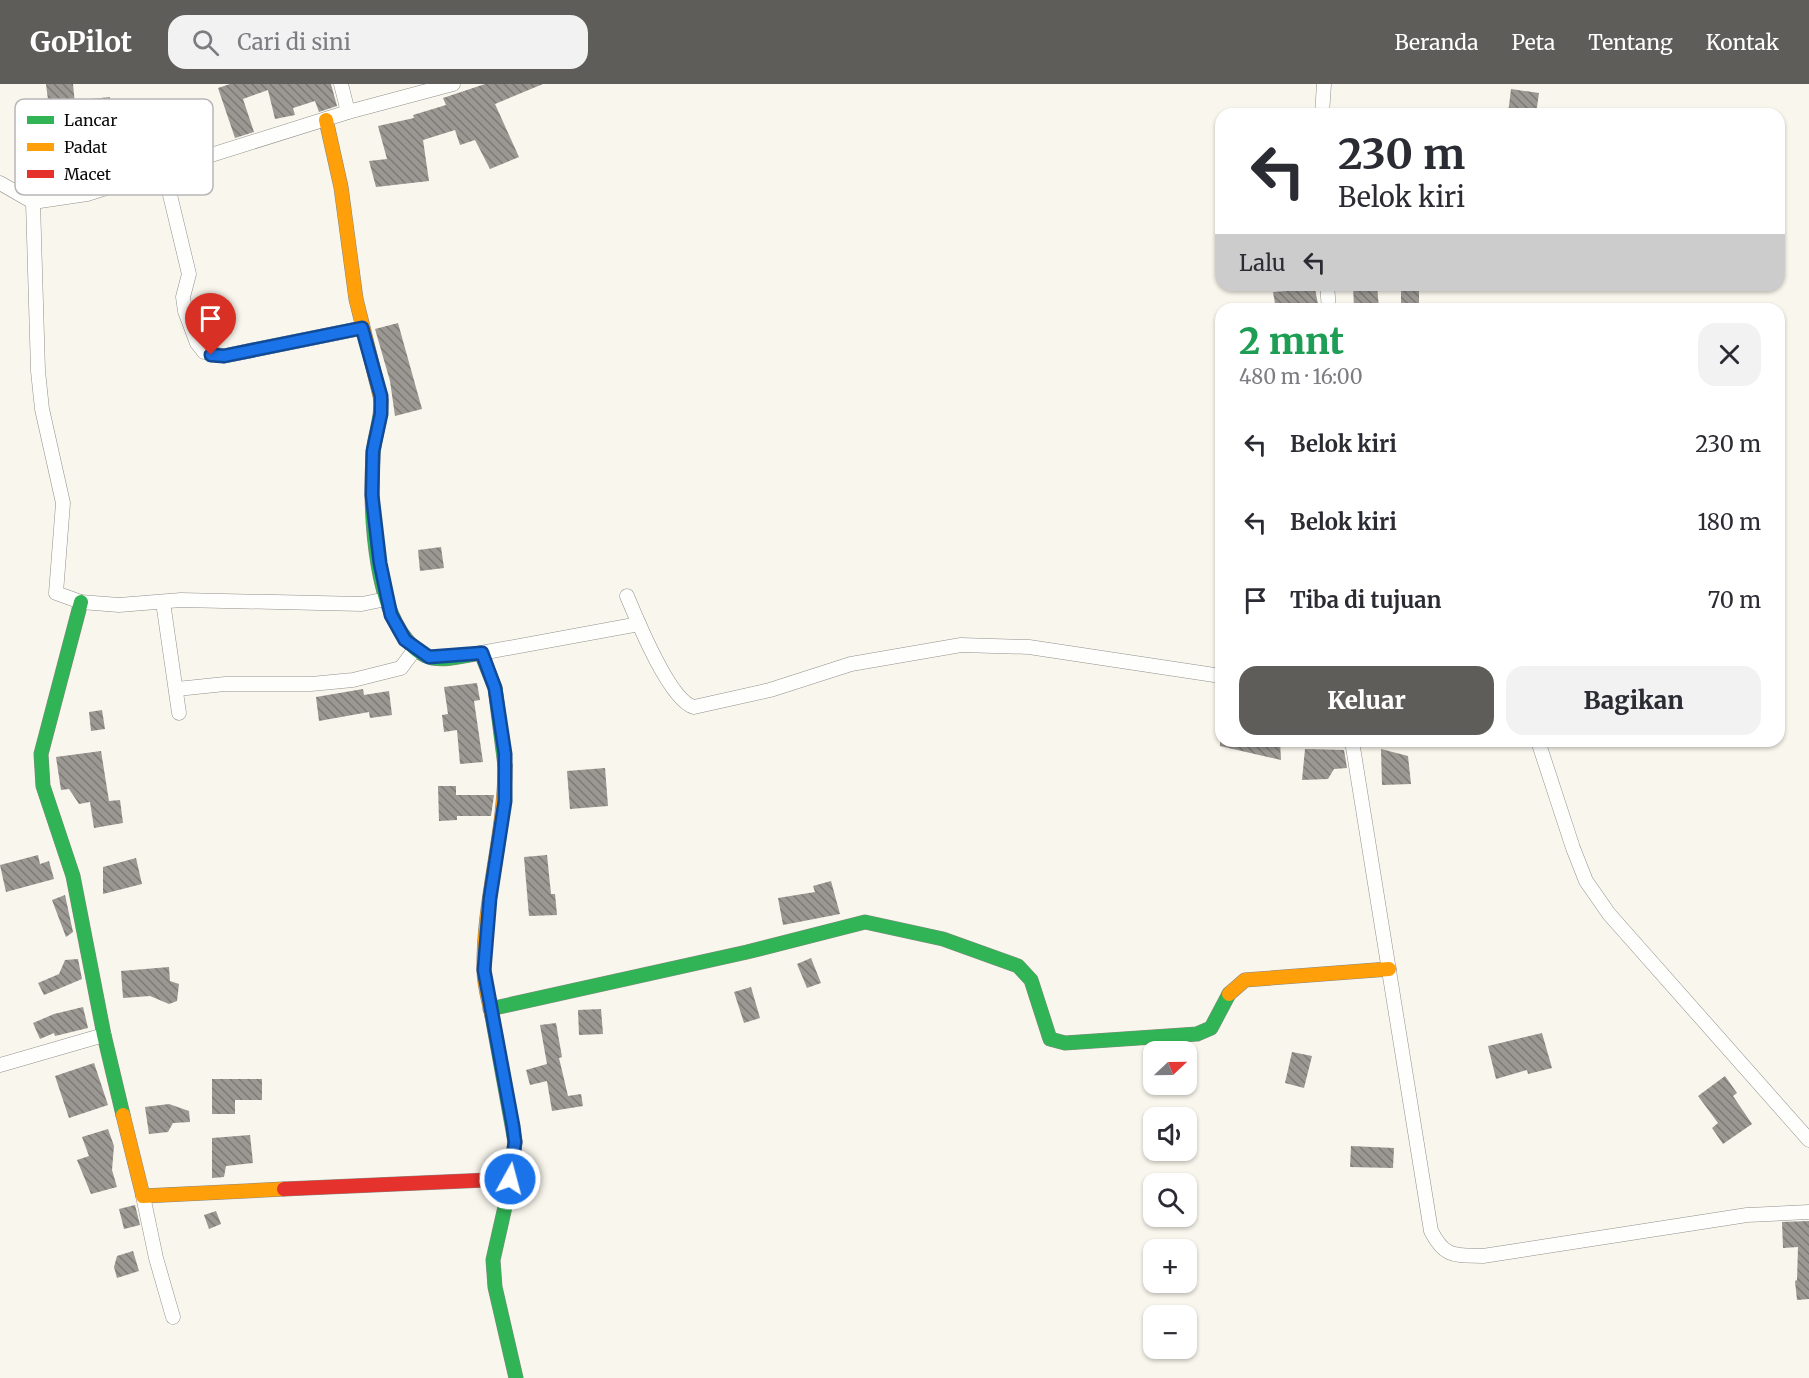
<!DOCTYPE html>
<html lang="id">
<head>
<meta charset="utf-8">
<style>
  :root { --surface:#fff; --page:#f2f2f3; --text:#2b2b33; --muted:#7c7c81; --accent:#5e5d59 }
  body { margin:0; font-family:Merriweather,serif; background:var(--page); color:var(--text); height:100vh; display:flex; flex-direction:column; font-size:22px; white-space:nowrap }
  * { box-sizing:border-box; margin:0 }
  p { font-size:20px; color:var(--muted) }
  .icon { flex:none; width:33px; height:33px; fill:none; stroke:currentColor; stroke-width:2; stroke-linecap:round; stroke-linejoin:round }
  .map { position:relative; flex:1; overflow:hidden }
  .panel { position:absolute; left:1215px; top:219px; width:570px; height:444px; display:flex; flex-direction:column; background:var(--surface); border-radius:18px; box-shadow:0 2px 4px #0004 }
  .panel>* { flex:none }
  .top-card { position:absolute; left:1215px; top:24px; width:570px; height:183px; border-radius:18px; box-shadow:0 2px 4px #0004; background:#fff; color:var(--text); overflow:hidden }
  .needle { width:39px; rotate:68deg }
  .buttons { position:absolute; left:1143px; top:957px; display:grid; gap:12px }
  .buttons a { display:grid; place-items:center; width:54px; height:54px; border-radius:12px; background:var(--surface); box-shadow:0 2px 4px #0004; font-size:30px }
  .pin { position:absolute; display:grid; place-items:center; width:51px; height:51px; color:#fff; margin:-62px -26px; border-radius:50% 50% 50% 0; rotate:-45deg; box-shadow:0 0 6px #0007 }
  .pin .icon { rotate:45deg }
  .me { position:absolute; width:66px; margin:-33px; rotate:7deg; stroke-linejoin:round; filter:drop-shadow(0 0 4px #0008) }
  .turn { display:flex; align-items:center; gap:21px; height:126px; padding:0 24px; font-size:27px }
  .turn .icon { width:78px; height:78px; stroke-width:2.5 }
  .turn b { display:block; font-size:42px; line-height:51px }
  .then { display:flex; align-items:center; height:57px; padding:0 24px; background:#0003; gap:12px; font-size:22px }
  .round { display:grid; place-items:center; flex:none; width:63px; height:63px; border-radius:18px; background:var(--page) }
  .summary { display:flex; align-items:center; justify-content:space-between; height:102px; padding:0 24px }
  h1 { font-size:36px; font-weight:800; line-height:45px; color:#1e9e55 }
  .button { display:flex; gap:12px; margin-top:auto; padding:12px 24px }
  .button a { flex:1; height:69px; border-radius:18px; background:var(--accent); color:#fff; font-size:24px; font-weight:800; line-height:69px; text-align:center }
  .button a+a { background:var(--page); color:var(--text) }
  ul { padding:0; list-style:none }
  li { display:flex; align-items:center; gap:18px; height:78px; padding:0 24px }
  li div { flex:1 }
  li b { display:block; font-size:22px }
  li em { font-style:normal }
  header { display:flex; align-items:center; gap:36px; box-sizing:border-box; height:84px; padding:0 30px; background:var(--accent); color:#fff }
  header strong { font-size:28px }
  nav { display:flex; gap:33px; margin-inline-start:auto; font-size:21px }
  .search { width:420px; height:54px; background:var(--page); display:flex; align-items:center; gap:15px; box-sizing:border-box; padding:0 21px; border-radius:18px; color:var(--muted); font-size:22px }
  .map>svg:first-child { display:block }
  .building { fill:url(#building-back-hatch) }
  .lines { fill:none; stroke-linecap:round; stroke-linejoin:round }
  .street-casing { stroke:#92908c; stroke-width:15 }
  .fast-casing { stroke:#888783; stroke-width:15 }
  .slow-casing { stroke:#888783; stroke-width:15 }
  .jam-casing { stroke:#888783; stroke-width:15 }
  .street { stroke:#fefefc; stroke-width:14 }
  .fast { stroke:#30b455; stroke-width:14 }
  .slow { stroke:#ff9f0a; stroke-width:14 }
  .jam { stroke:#e5322d; stroke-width:14 }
  .route-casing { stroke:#114b97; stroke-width:15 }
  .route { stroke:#1a73e8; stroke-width:10 }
  .key { fill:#fff; stroke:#b6b6b6; stroke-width:1.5 }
  .key-label { font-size:16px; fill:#0a0a0a }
</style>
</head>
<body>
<header>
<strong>GoPilot</strong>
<div class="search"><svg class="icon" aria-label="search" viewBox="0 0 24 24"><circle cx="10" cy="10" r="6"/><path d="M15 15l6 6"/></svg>Cari di sini</div>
<nav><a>Beranda</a><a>Peta</a><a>Tentang</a><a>Kontak</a></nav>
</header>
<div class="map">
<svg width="1809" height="1294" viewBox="0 0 1809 1294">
  <defs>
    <pattern id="building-back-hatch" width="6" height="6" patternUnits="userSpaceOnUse" patternTransform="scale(1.5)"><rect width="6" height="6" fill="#9b9893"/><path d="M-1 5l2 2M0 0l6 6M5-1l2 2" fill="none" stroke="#7d7a76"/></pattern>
  </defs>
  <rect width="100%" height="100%" fill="#f9f6ed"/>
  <!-- building -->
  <g class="building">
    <path d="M 46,0 L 73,0 L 75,21 L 49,24 Z"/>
    <path d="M 230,0 L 331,0 L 337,22 L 319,28 L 315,17 L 293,24 L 295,31 L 275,35 L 268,6 L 243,15 L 254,48 L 235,54 L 218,4 Z"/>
    <path d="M 485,0 L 543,0 L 495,20 L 519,73 L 490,85 L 475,56 L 460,61 L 455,46 L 423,56 L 429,97 L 376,103 L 369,77 L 387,75 L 378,42 L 414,34 L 413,31 L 446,21 L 443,14 Z"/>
    <path d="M 1511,5 L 1539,9 L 1536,30 L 1508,30 Z"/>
    <path d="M 110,13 L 114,62 L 137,59 L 141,84 L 90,95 L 81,16 Z"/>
    <path d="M 1353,201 L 1377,201 L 1379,225 L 1354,225 Z"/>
    <rect x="1401" y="201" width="18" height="24"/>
    <path d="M 1315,205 L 1319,225 L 1276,225 L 1273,208 Z"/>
    <path d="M 398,239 L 422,325 L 395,332 L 390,297 L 375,245 Z"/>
    <path d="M 441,463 L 444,484 L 420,487 L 418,466 Z"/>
    <path d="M 477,599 L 480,616 L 474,617 L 483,678 L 460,680 L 457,646 L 444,648 L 442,631 L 448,630 L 444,603 Z"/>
    <path d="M 363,605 L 364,611 L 389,607 L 392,631 L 370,634 L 369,628 L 319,637 L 316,613 Z"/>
    <path d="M 102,626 L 105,645 L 91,647 L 89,628 Z"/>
    <path d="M 1220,657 L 1280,657 L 1281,676 L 1220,662 Z"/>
    <path d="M 1305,665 L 1344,666 L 1347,684 L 1334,685 L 1328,695 L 1302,696 Z"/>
    <path d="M 1381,665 L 1408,672 L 1411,700 L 1382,701 Z"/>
    <path d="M 101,667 L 109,717 L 120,716 L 123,739 L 94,744 L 90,718 L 79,720 L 69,705 L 61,706 L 56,673 Z"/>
    <path d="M 605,684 L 608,722 L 570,725 L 567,687 Z"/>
    <path d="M 438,702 L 456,702 L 456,711 L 494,711 L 491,732 L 457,732 L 457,736 L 439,737 Z"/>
    <path d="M 38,771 L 40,780 L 49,777 L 54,795 L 6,808 L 0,781 Z"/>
    <path d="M 547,771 L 551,810 L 555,810 L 557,831 L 529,832 L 524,773 Z"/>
    <path d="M 136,774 L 142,800 L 103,810 L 103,783 Z"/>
    <path d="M 831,797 L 840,830 L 783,841 L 778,814 L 815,808 L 813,802 Z"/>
    <path d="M 65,811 L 73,848 L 66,853 L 52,816 Z"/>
    <path d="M 811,874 L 821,899 L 807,904 L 797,880 Z"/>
    <path d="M 78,875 L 82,895 L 44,911 L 38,899 L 59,890 L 65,876 Z"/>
    <path d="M 169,883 L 170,897 L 179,900 L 177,917 L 169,920 L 150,912 L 123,914 L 121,887 Z"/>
    <path d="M 751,903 L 760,934 L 744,939 L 734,908 Z"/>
    <path d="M 83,923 L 88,944 L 55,952 L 54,949 L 40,955 L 33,939 L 54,930 Z"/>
    <path d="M 601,925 L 603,950 L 579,951 L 578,926 Z"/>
    <path d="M 556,939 L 562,973 L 559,974 L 568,1012 L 581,1010 L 583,1022 L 552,1027 L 547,997 L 530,1001 L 526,986 L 547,980 L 540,941 Z"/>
    <path d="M 1542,949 L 1552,984 L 1528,990 L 1527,986 L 1496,995 L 1488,962 Z"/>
    <path d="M 1292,968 L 1312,972 L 1304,1004 L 1285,999 Z"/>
    <path d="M 94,979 L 108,1021 L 69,1034 L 55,992 Z"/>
    <path d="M 1725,992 L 1737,1009 L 1733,1012 L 1752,1040 L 1723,1060 L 1712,1044 L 1718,1039 L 1698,1012 Z"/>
    <path d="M 212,995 L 262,995 L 262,1016 L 235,1016 L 235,1030 L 212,1030 Z"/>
    <path d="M 169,1020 L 189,1027 L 190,1038 L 173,1039 L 168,1048 L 149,1050 L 145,1023 Z"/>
    <path d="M 108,1045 L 114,1062 L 112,1086 L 117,1103 L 91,1110 L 77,1076 L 89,1072 L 82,1053 Z"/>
    <path d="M 250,1051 L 253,1079 L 226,1082 L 224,1093 L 212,1094 L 212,1054 Z"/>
    <path d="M 1351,1062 L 1394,1064 L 1393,1084 L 1350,1083 Z"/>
    <path d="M 135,1121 L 140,1141 L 124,1145 L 119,1125 Z"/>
    <path d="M 216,1127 L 221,1140 L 209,1145 L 204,1131 Z"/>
    <path d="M 1809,1137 L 1809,1215 L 1797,1216 L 1795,1197 L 1797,1196 L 1798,1163 L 1783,1164 L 1782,1138 Z"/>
    <path d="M 133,1167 L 139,1187 L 117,1194 L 114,1183 L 117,1172 Z"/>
  </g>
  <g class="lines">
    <!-- street casing -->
    <g class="street-casing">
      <g id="street">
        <path d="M 341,0 L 348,28"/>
        <path d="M 1322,30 L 1324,0"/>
        <path d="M 164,86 L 189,190 L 183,213 L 185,227 L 197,259 L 204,268 L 224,272 L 362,244"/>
        <path d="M 0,99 L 33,118 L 87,110 L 348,28 L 453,0"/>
        <path d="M 33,118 L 38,287 L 42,325 L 63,419 L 56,509 L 81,518 L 119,521 L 181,516 L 362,520 L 386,515"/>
        <path d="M 1327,201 L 1329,225"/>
        <path d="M 627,512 C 637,536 670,617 694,623 L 770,606 L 851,580 L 961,561 L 1029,563 L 1221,592"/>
        <path d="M 163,518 L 179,629"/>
        <path d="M 481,569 L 639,540"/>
        <path d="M 177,605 L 225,600 L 311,600 L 353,596 L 401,584 L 415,565"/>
        <path d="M 1352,657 L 1431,1147 C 1445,1174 1454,1171 1483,1172 L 1747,1131 L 1809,1128"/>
        <path d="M 1538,657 L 1573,764 L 1586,797 L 1609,830 L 1809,1056"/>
        <path d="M 0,981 L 104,951"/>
        <path d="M 143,1112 L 156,1174 L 173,1233"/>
      </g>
    </g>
    <!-- fast casing -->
    <g class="fast-casing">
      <g id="fast">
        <path d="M 381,316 C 382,335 374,352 373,371 C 370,424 372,544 426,572 C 441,579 465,571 481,569 L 495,604 L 505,682"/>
        <path d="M 81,518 L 41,670 L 43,702 L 73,792 L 104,951 L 123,1031"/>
        <path d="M 490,925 L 747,868 L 865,838 L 943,855 L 1018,882 L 1031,896 L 1050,955 L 1065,959 L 1197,950 L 1211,944 L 1229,910"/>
        <path d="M 492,932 L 515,1058 L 507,1114 L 493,1176 L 495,1203 L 516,1294"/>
      </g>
    </g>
    <!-- slow casing -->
    <g class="slow-casing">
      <g id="slow">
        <path d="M 326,36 L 341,103 L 356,215 L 381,316"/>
        <path d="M 1229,910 L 1245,896 L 1389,885"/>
        <path d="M 492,932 C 489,917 484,901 484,886 C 483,817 505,751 505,682"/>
        <path d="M 123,1031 L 143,1112 L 284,1105"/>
      </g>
    </g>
    <!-- jam casing -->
    <g class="jam-casing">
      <path id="jam" d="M 284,1105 L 510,1095"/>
    </g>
    <!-- street -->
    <use href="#street" class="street"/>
    <!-- fast -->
    <use href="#fast" class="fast"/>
    <!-- slow -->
    <use href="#slow" class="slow"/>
    <!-- jam -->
    <use href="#jam" class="jam"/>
  </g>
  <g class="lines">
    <!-- route casing -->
    <g class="route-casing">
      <path id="route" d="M 211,271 L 224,272 L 362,244 L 381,312 L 381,330 L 373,367 L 372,411 L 380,479 L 391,531 L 405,556 L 429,573 L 482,569 L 495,604 L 505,670 L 505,717 L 490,814 L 484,886 L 513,1042 L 515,1058 L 510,1095"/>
    </g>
    <!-- route -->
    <use href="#route" class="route"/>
  </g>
  <!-- legend -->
  <rect x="15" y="15" width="198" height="96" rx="9" class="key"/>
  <rect x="27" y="32" width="27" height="8" fill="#30b455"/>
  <rect x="27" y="59" width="27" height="8" fill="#ff9f0a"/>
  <rect x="27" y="86" width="27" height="8" fill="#e5322d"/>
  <g class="key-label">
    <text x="64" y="42">Lancar</text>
    <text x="64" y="69">Padat</text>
    <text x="64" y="96">Macet</text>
  </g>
</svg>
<div class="buttons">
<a><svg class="needle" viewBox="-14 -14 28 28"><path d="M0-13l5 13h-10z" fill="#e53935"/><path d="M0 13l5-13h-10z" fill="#7c7c81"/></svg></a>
<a><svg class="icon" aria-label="sound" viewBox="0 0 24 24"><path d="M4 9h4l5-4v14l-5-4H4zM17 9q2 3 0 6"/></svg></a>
<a><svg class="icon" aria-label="search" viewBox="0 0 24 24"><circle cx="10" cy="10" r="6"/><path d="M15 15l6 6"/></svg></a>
<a>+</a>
<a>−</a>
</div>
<div class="pin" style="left:211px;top:271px;background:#d93025"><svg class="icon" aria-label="arrive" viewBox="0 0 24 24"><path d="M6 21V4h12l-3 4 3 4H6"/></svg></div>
<svg class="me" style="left:510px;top:1095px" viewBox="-20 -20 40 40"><circle r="17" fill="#1a73e8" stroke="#fff" stroke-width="3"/><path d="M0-11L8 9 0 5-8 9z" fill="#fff"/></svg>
<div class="top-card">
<div class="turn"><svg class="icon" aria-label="left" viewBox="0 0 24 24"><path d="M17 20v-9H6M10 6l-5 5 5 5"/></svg><div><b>230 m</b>Belok kiri</div></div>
<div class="then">Lalu<svg class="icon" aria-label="left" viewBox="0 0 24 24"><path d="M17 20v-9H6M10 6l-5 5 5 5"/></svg></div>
</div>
<section class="panel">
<div class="summary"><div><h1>2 mnt</h1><p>480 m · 16:00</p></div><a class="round"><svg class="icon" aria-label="close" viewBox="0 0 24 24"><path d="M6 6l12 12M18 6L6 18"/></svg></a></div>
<ul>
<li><svg class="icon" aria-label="left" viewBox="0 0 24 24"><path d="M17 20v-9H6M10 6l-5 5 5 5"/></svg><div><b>Belok kiri</b></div><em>230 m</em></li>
<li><svg class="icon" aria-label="left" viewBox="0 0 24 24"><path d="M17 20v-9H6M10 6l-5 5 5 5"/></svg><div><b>Belok kiri</b></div><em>180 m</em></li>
<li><svg class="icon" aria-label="arrive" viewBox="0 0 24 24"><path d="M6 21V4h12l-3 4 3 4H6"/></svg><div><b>Tiba di tujuan</b></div><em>70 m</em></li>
</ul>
<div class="button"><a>Keluar</a><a>Bagikan</a></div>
</section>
</div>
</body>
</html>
